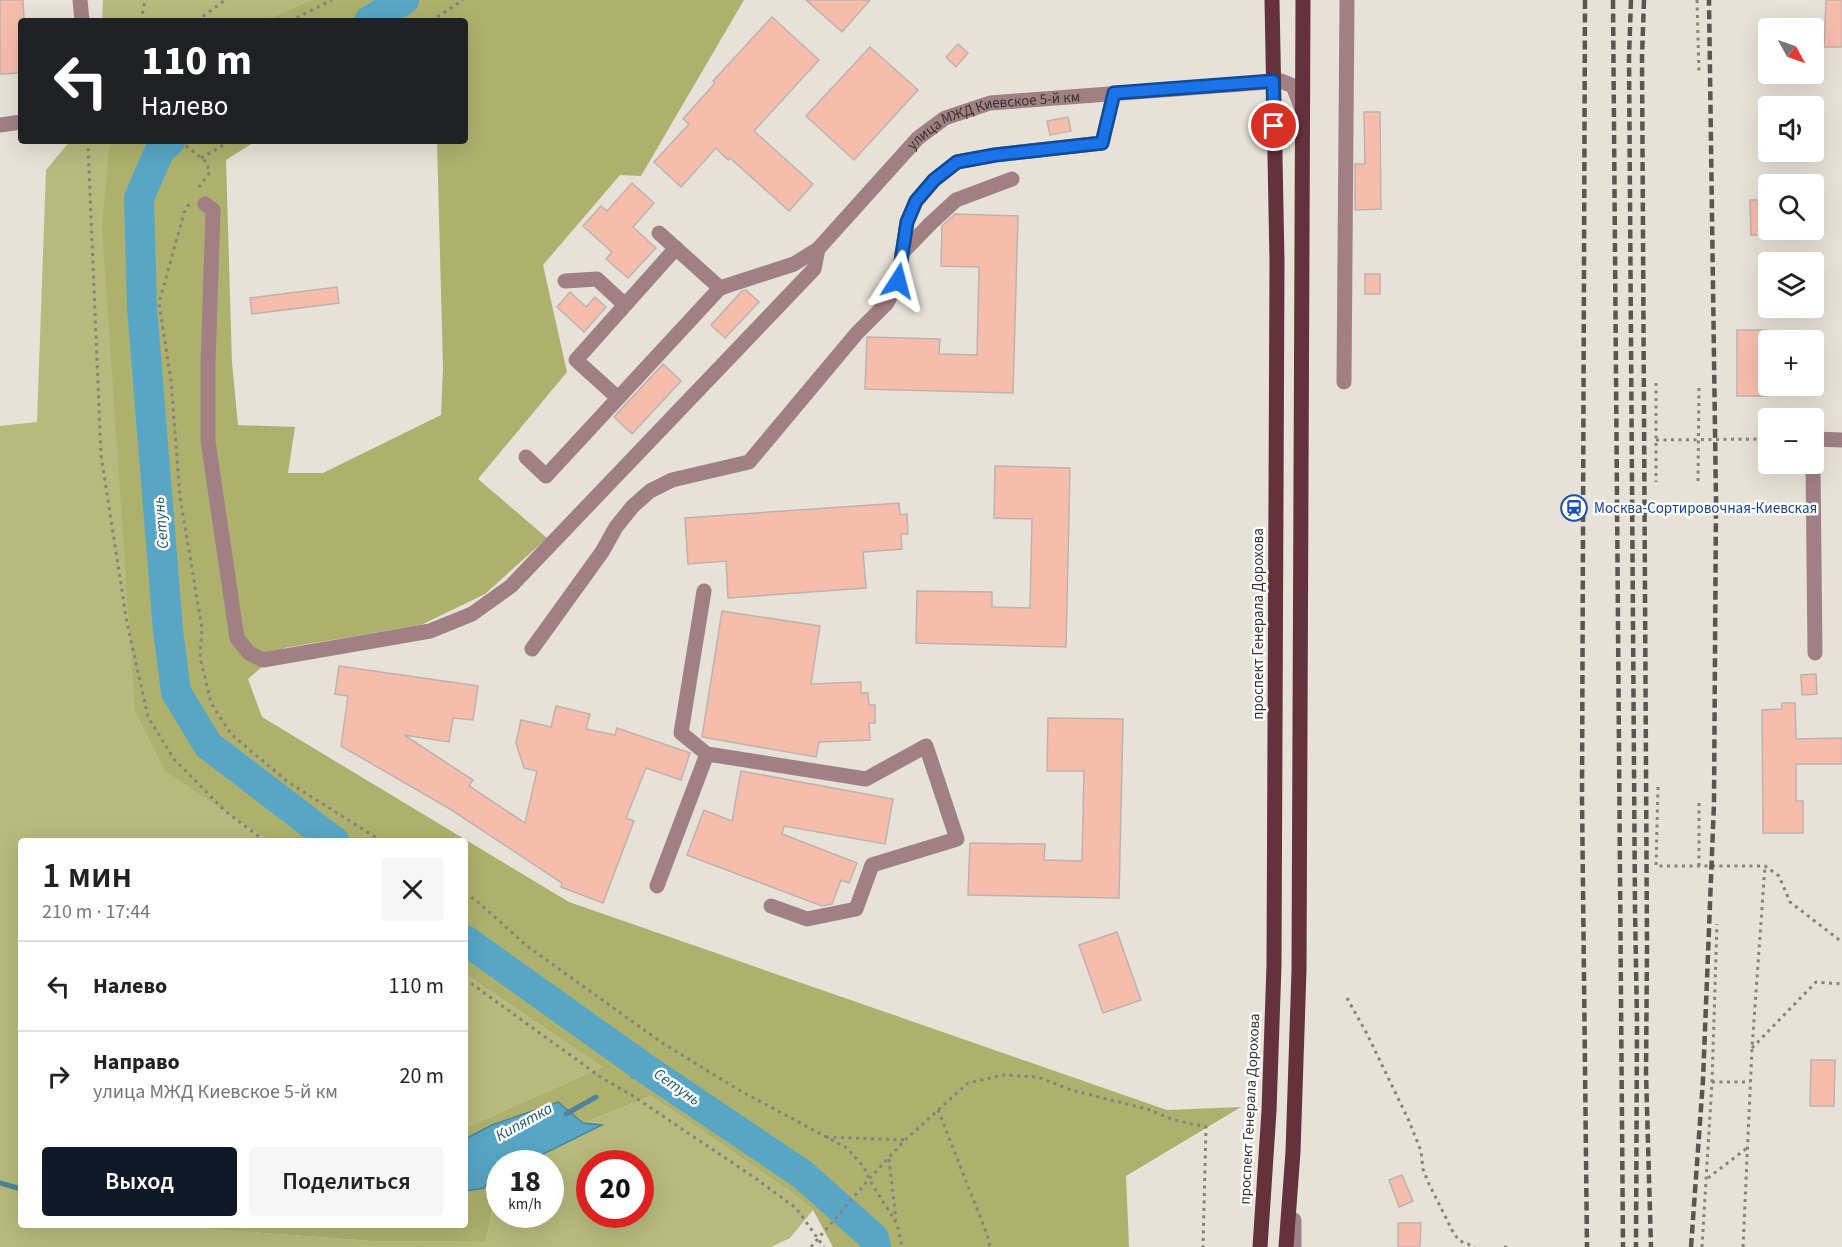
<!DOCTYPE html>
<html lang="ru">
<head>
<meta charset="utf-8">
<style>
  :root { --surface:#fff; --page:#f6f6f6; --text:#222; --muted:#767676; --line:#e0e0e0; --accent:#111827 }
  body { margin:0; font-family:"Source Sans 3",sans-serif; background:var(--page); color:var(--text); height:100vh; display:flex; flex-direction:column; font-size:22px; white-space:nowrap }
  * { box-sizing:border-box; margin:0 }
  p { font-size:20px; color:var(--muted) }
  .icon { flex:none; width:33px; height:33px; fill:none; stroke:currentColor; stroke-width:2; stroke-linecap:round; stroke-linejoin:round }
  .map { position:relative; flex:1; overflow:hidden }
  .sheet { position:absolute; left:18px; top:838px; width:450px; height:390px; display:flex; flex-direction:column; background:var(--surface); border-radius:6px; box-shadow:0 6px 24px #0002 }
  .sheet>* { flex:none }
  .banner { position:absolute; left:18px; top:18px; width:450px; height:126px; border-radius:6px; box-shadow:0 6px 24px #0002; background:#202124; color:#fff; overflow:hidden }
  .needle { width:39px; rotate:130deg }
  .buttons { position:absolute; left:1758px; top:18px; display:grid; gap:12px }
  .buttons a { display:grid; place-items:center; width:66px; height:66px; border-radius:6px; background:var(--surface); box-shadow:0 6px 24px #0002; font-size:30px }
  .speed { position:absolute; left:486px; top:1150px; display:flex; gap:12px; font-size:30px; font-weight:700; text-align:center }
  .speed>* { display:grid; place-content:center; width:78px; height:78px; border-radius:50%; background:var(--surface); box-shadow:0 6px 24px #0002; line-height:1 }
  .speed small { font-size:15px; font-weight:400 }
  .speed .limit { border:9px solid #d22; background:#fff; color:#111 }
  .pin { position:absolute; display:grid; place-items:center; width:51px; height:51px; color:#fff; margin:-26px; border:3px solid #fff; border-radius:50%; box-shadow:0 2px 6px #0007 }
  .me { position:absolute; width:66px; margin:-33px; rotate:9deg; stroke-linejoin:round; filter:drop-shadow(0 0 4px #0008) }
  .turn { display:flex; align-items:center; gap:21px; height:126px; padding:0 24px; font-size:27px }
  .turn .icon { width:78px; height:78px; stroke-width:2.5 }
  .turn b { display:block; font-size:42px; line-height:51px }
  .round { display:grid; place-items:center; flex:none; width:63px; height:63px; border-radius:6px; background:var(--page) }
  .headline { display:flex; align-items:center; justify-content:space-between; height:102px; padding:0 24px }
  h1 { font-size:36px; font-weight:600; line-height:45px }
  .button { display:flex; gap:12px; margin-top:auto; padding:12px 24px }
  .button a { flex:1; height:69px; border-radius:6px; background:var(--accent); color:#fff; font-size:24px; font-weight:600; line-height:69px; text-align:center }
  .button a+a { background:var(--page); color:var(--text) }
  ul { padding:0; list-style:none }
  li { display:flex; align-items:center; gap:18px; height:90px; padding:0 24px; border-top:2px solid var(--line) }
  li div { flex:1 }
  li b { display:block; font-size:22px }
  li em { font-style:normal }
  .map>svg:first-child { display:block }
  .green { fill:#b6ba7c; fill-rule:evenodd }
  .forest { fill:#adb16d }
  .water { fill:#57a6c5; stroke:#4d8499; stroke-width:1.5 }
  .lines { fill:none; stroke-linecap:round; stroke-linejoin:round }
  .stream { stroke:#4d8499; stroke-width:5 }
  .river { stroke:#57a6c5; stroke-width:30 }
  .building { fill:#f7bdac; stroke:#beb2ae; stroke-width:1.5 }
  .path { stroke:#87837c; stroke-width:3; stroke-dasharray:3 4.5; stroke-linecap:butt }
  .minor { stroke:#a18085; stroke-width:15 }
  .major { stroke:#65313c; stroke-width:15 }
  .rail { stroke:#5a5752; stroke-width:4.5; stroke-dasharray:9 4.5; stroke-linecap:butt }
  .route-casing { stroke:#114b97; stroke-width:15 }
  .route { stroke:#1a73e8; stroke-width:10 }
  .labels { text-anchor:middle; dominant-baseline:central; stroke-width:5; stroke-linejoin:round; paint-order:stroke }
  .street-label { font-size:15px; fill:#373531; stroke:#fff }
  .transit-label { font-size:15px; fill:#164399; stroke:#fff; text-anchor:start }
  .water-label { font-size:16px; font-style:italic; fill:#1b5a70; stroke:#fff }
</style>
</head>
<body>
<div class="map">
<svg width="1842" height="1247" viewBox="0 0 1842 1247">
  <rect width="100%" height="100%" fill="#e7e2d7"/>
  <!-- green -->
  <g class="green">
    <path d="M 103,0 L 311,0 L 263,21 L 102,21 Z"/>
    <path d="M 70,141 L 113,141 L 109,149 L 270,841 L 21,842 L 21,1226 L 196,1226 L 198,1228 L 371,1241 L 486,1242 L 499,1174 L 500,1215 L 550,1215 L 550,1164 L 510,1164 L 583,1123 L 651,1096 L 788,1190 L 813,1210 L 790,1238 L 771,1247 L 0,1247 L 0,426 L 37,422 L 46,170 ZM 590,1164 L 640,1164 L 640,1215 L 590,1215 Z"/>
    <path d="M 465,974 L 602,1067 L 465,1128 Z"/>
  </g>
  <!-- forest -->
  <path class="forest" d="M 311,0 L 744,0 L 641,176 L 620,175 L 543,265 L 567,372 L 478,479 L 547,538 L 485,594 L 421,625 L 284,648 L 248,679 L 262,717 L 569,902 L 1167,1110 L 1241,1107 L 1126,1176 L 1129,1247 L 833,1247 L 813,1210 L 788,1190 L 651,1096 L 583,1123 L 500,1164 L 499,1174 L 486,1242 L 371,1241 L 197,1228 L 196,1226 L 465,1226 L 465,1128 L 602,1067 L 465,974 L 465,842 L 270,841 L 165,771 L 135,711 L 102,227 L 109,149 L 113,141 L 256,141 L 226,160 L 232,363 L 238,425 L 295,427 L 288,473 L 323,473 L 441,415 L 443,368 L 437,141 L 465,141 L 465,21 L 263,21 Z"/>
  <!-- water -->
  <path class="water" d="M 558,1102 L 583,1123 L 602,1125 L 535,1158 L 530,1164 L 500,1164 L 499,1179 L 492,1178 L 484,1188 L 465,1191 L 465,1139 L 492,1125 Z"/>
  <g class="lines">
    <!-- stream -->
    <g class="stream">
      <path d="M 633,1076 L 646,1069"/>
      <path d="M 566,1114 L 596,1097"/>
      <path d="M 0,1183 L 21,1189"/>
    </g>
    <!-- river -->
    <g class="river">
      <path d="M 369,21 L 404,0"/>
      <path d="M 170,141 L 159,152 L 139,198 L 142,307 L 168,630 L 176,692 L 208,745 L 335,842"/>
      <path d="M 465,940 L 646,1069 L 802,1174 L 874,1238 L 876,1247"/>
    </g>
  </g>
  <!-- building -->
  <g class="building">
    <path d="M 0,0 L 23,0 L 24,21 L 21,21 L 21,73 L 0,74 Z"/>
    <path d="M 806,0 L 870,0 L 842,32 Z"/>
    <path d="M 1826,0 L 1842,0 L 1842,47 L 1824,47 Z"/>
    <path d="M 772,17 L 819,60 L 754,131 L 813,184 L 789,211 L 730,158 L 728,160 L 716,148 L 681,187 L 654,162 L 689,124 L 683,119 L 715,83 L 713,81 Z"/>
    <path d="M 958,44 L 968,53 L 956,67 L 946,57 Z"/>
    <path d="M 870,47 L 918,90 L 854,160 L 806,116 Z"/>
    <path d="M 1364,112 L 1380,112 L 1381,209 L 1355,210 L 1355,164 L 1365,164 Z"/>
    <path d="M 1068,117 L 1071,131 L 1050,135 L 1047,121 Z"/>
    <path d="M 632,183 L 654,203 L 633,227 L 656,248 L 628,278 L 606,259 L 612,252 L 583,226 L 601,206 L 607,211 Z"/>
    <path d="M 1750,200 L 1768,200 L 1768,235 L 1751,235 Z"/>
    <path d="M 955,214 L 1018,216 L 1013,393 L 865,389 L 867,337 L 940,339 L 939,354 L 977,355 L 979,267 L 941,266 L 942,226 Z"/>
    <rect x="1365" y="274" width="15" height="20"/>
    <path d="M 337,287 L 339,303 L 252,314 L 250,298 Z"/>
    <path d="M 746,290 L 759,302 L 725,338 L 711,325 L 742,291 Z"/>
    <path d="M 570,292 L 586,307 L 595,297 L 606,307 L 584,332 L 557,307 Z"/>
    <rect x="1737" y="330" width="31" height="66"/>
    <path d="M 663,364 L 681,381 L 632,434 L 614,417 Z"/>
    <path d="M 995,466 L 1070,468 L 1066,647 L 916,643 L 917,591 L 992,592 L 992,607 L 1030,608 L 1032,519 L 994,518 Z"/>
    <path d="M 899,503 L 900,515 L 907,514 L 908,534 L 901,534 L 902,549 L 863,552 L 866,588 L 728,598 L 726,561 L 688,564 L 685,518 Z"/>
    <path d="M 722,611 L 820,626 L 811,684 L 861,682 L 861,693 L 868,693 L 869,705 L 875,705 L 875,723 L 869,723 L 870,740 L 819,742 L 816,757 L 702,737 Z"/>
    <path d="M 339,666 L 478,686 L 473,720 L 453,718 L 449,742 L 404,735 L 473,780 L 469,786 L 525,823 L 537,771 L 524,768 L 516,743 L 521,720 L 551,727 L 556,706 L 590,714 L 586,729 L 615,735 L 617,728 L 690,753 L 681,780 L 646,768 L 626,818 L 634,821 L 603,903 L 561,887 L 562,883 L 450,809 L 341,746 L 348,696 L 335,694 Z"/>
    <path d="M 1816,674 L 1817,694 L 1802,695 L 1801,675 Z"/>
    <path d="M 1782,703 L 1795,703 L 1796,739 L 1842,738 L 1842,764 L 1796,764 L 1796,801 L 1803,801 L 1803,833 L 1763,833 L 1762,710 L 1782,709 Z"/>
    <path d="M 1048,718 L 1123,719 L 1119,898 L 968,895 L 970,843 L 1045,844 L 1044,860 L 1082,861 L 1084,771 L 1047,771 Z"/>
    <path d="M 741,771 L 893,799 L 885,844 L 784,826 L 782,834 L 857,863 L 849,883 L 841,880 L 832,904 L 822,906 L 687,855 L 704,810 L 732,821 Z"/>
    <path d="M 1117,932 L 1141,1000 L 1103,1013 L 1079,945 Z"/>
    <path d="M 1811,1060 L 1835,1060 L 1834,1106 L 1810,1106 Z"/>
    <path d="M 1402,1175 L 1413,1201 L 1399,1207 L 1389,1180 Z"/>
    <path d="M 1398,1223 L 1421,1223 L 1420,1247 L 1398,1247 Z"/>
  </g>
  <g class="lines">
    <!-- path -->
    <g class="path">
      <path d="M 1697,0 L 1699,74"/>
      <path d="M 141,21 L 145,0"/>
      <path d="M 197,21 L 225,0"/>
      <path d="M 290,21 L 332,0"/>
      <path d="M 431,21 L 463,0"/>
      <path d="M 90,141 L 88,146 L 101,455 L 127,623 L 148,717 L 174,759 L 225,811 L 266,842"/>
      <path d="M 180,141 L 205,161 L 210,172 L 197,190"/>
      <path d="M 201,158 L 231,141"/>
      <path d="M 189,204 L 184,213 L 159,303 L 171,381 L 180,497 L 202,628 L 200,657 L 211,703 L 231,734 L 288,782 L 383,842"/>
      <path d="M 1656,383 L 1656,482"/>
      <path d="M 1656,440 L 1768,439"/>
      <path d="M 1698,481 L 1699,384"/>
      <path d="M 1658,787 L 1656,866 L 1765,866 L 1779,876 L 1790,902 L 1842,942"/>
      <path d="M 1699,866 L 1699,803"/>
      <path d="M 465,893 L 478,902 L 527,946 L 661,1042 L 737,1089 L 847,1148 L 864,1167 L 869,1179 L 897,1224 L 902,1247"/>
      <path d="M 465,979 L 602,1078 L 633,1096 L 755,1178 L 796,1208 L 824,1247"/>
      <path d="M 1347,998 L 1367,1034 L 1409,1121 L 1421,1151 L 1423,1169 L 1428,1182 L 1454,1234 L 1460,1241 L 1475,1247"/>
      <path d="M 1752,1048 L 1816,982 L 1842,984"/>
      <path d="M 1712,1082 L 1750,1082"/>
      <path d="M 938,1110 L 987,1234 L 990,1247"/>
      <path d="M 826,1137 L 905,1140"/>
      <path d="M 889,1159 L 896,1220"/>
      <path d="M 1708,1178 L 1747,1148"/>
      <path d="M 811,1247 L 869,1179 L 905,1140 L 968,1083 L 1004,1075 L 1038,1077 L 1071,1090 L 1147,1109 L 1174,1120 L 1206,1127 L 1203,1247"/>
      <path d="M 1504,1247 L 1510,1247"/>
      <path d="M 1702,1247 L 1712,1082 L 1717,924"/>
      <path d="M 1743,1247 L 1752,1048 L 1765,866"/>
    </g>
    <!-- minor -->
    <g class="minor">
      <path d="M 80,0 L 82,21"/>
      <path d="M 0,125 L 21,122"/>
      <path d="M 205,204 L 213,210 L 208,365 L 208,441 L 237,638 L 249,653 L 263,660 L 430,631 L 472,614 L 511,586 L 814,269 L 818,249"/>
      <path id="s1" d="M 659,233 L 720,288 L 794,264 L 818,249 L 918,138 L 945,118 L 990,103 L 1281,81 L 1293,86 L 1302,109"/>
      <path d="M 902,253 L 930,224 L 956,200 L 1012,179"/>
      <path d="M 565,281 L 597,279 L 625,305"/>
      <path d="M 1344,382 L 1347,0"/>
      <path d="M 618,398 L 576,360 L 676,248"/>
      <path d="M 1814,439 L 1842,440"/>
      <path d="M 526,457 L 546,476 L 720,288"/>
      <path d="M 1813,464 L 1815,653"/>
      <path d="M 704,591 L 681,733 L 707,754 L 866,779 L 926,746 L 957,839 L 872,865 L 856,909 L 807,919 L 771,906"/>
      <path d="M 532,649 L 602,552 L 616,527 L 633,506 L 650,491 L 672,480 L 749,462 L 857,333 L 887,303 L 898,281 L 907,222 L 916,201 L 934,180 L 957,162 L 995,155 L 1102,143 L 1114,93"/>
      <path d="M 657,886 L 707,754"/>
      <path d="M 1294,1220 L 1294,1247"/>
    </g>
    <!-- major -->
    <g class="major">
      <path d="M 1260,1247 L 1269,1111 L 1274,965 L 1277,261 L 1272,0"/>
      <path d="M 1286,1247 L 1293,1152 L 1299,970 L 1303,0"/>
    </g>
    <!-- rail -->
    <g class="rail">
      <path d="M 1585,0 L 1582,798 L 1587,1247"/>
      <path d="M 1613,0 L 1623,1247"/>
      <path d="M 1631,0 L 1629,57 L 1635,909 L 1637,1021 L 1636,1247"/>
      <path d="M 1644,0 L 1642,57 L 1647,947 L 1646,1074 L 1651,1247"/>
      <path d="M 1691,1247 L 1703,1080 L 1714,803 L 1716,501 L 1709,0"/>
    </g>
  </g>
  <g class="lines">
    <!-- route casing -->
    <g class="route-casing">
      <path id="route" d="M 898,281 L 907,222 L 916,201 L 934,180 L 957,162 L 995,155 L 1102,143 L 1114,93 L 1273,81 L 1274,126"/>
    </g>
    <!-- route -->
    <use href="#route" class="route"/>
  </g>
  <!-- icons -->
  <defs>
    <g id="station-ring" transform="scale(1.35)"><circle r="9.5" fill="#fff" stroke="#1a4fb4" stroke-width="1.5"/><path d="M-3-6H3Q5-6 5-4V2Q5 4 3 4L4.5 6H3L1.5 4h-3L-3 6H-4.5L-3 4Q-5 4-5 2V-4Q-5-6-3-6ZM-3.5-4v3h7v-3ZM-3.5 1v1.5H-2V1ZM2 1v1.5H3.5V1Z" fill="#1a4fb4"/></g>
  </defs>
  <g fill-rule="evenodd">
    <use href="#station-ring" x="1574" y="508"/>
  </g>
  <g class="labels">
    <!-- street labels -->
    <g class="street-label">
      <text stroke="none"><textPath href="#s1" startOffset="417">улица МЖД Киевское 5-й км</textPath></text>
      <text transform="translate(1258 624) rotate(-90)">проспект Генерала Дорохова</text>
      <text transform="translate(1250 1109) rotate(-87)">проспект Генерала Дорохова</text>
    </g>
    <!-- transit labels -->
    <g class="transit-label">
      <text x="1594" y="508">Москва-Сортировочная-Киевская</text>
    </g>
    <!-- water labels -->
    <g class="water-label">
      <text transform="translate(161 523) rotate(-95)">Сетунь</text>
      <text transform="translate(677 1087) rotate(35)">Сетунь</text>
      <text transform="translate(524 1122) rotate(-29)">Кипятка</text>
    </g>
  </g>
</svg>
<div class="buttons">
<a><svg class="needle" viewBox="-14 -14 28 28"><path d="M0-13l5 13h-10z" fill="#e53935"/><path d="M0 13l5-13h-10z" fill="#767676"/></svg></a>
<a><svg class="icon" aria-label="sound" viewBox="0 0 24 24"><path d="M4 9h4l5-4v14l-5-4H4zM17 9q2 3 0 6"/></svg></a>
<a><svg class="icon" aria-label="search" viewBox="0 0 24 24"><circle cx="10" cy="10" r="6"/><path d="M15 15l6 6"/></svg></a>
<a><svg class="icon" aria-label="layers" viewBox="0 0 24 24"><path d="M12 4l9 5-9 5-9-5zM3 14l9 5 9-5"/></svg></a>
<a>+</a>
<a>−</a>
</div>
<div class="speed"><div>18<small>km/h</small></div><div class="limit">20</div></div>
<div class="pin" style="left:1274px;top:126px;background:#d93025"><svg class="icon" aria-label="arrive" viewBox="0 0 24 24"><path d="M6 21V4h12l-3 4 3 4H6"/></svg></div>
<svg class="me" style="left:898px;top:281px" viewBox="-20 -20 40 40"><path d="M0-17L14 15 0 8-14 15z" fill="#1a73e8" stroke="#fff" stroke-width="4"/></svg>
<div class="banner">
<div class="turn"><svg class="icon" aria-label="left" viewBox="0 0 24 24"><path d="M17 20v-9H6M10 6l-5 5 5 5"/></svg><div><b>110 m</b>Налево</div></div>
</div>
<section class="sheet">
<div class="headline"><div><h1>1 мин</h1><p>210 m · 17:44</p></div><a class="round"><svg class="icon" aria-label="close" viewBox="0 0 24 24"><path d="M6 6l12 12M18 6L6 18"/></svg></a></div>
<ul>
<li><svg class="icon" aria-label="left" viewBox="0 0 24 24"><path d="M17 20v-9H6M10 6l-5 5 5 5"/></svg><div><b>Налево</b></div><em>110 m</em></li>
<li><svg class="icon" aria-label="right" viewBox="0 0 24 24"><path d="M7 20v-9h11M14 6l5 5-5 5"/></svg><div><b>Направо</b><p>улица МЖД Киевское 5-й км</p></div><em>20 m</em></li>
</ul>
<div class="button"><a>Выход</a><a>Поделиться</a></div>
</section>
</div>
</body>
</html>
